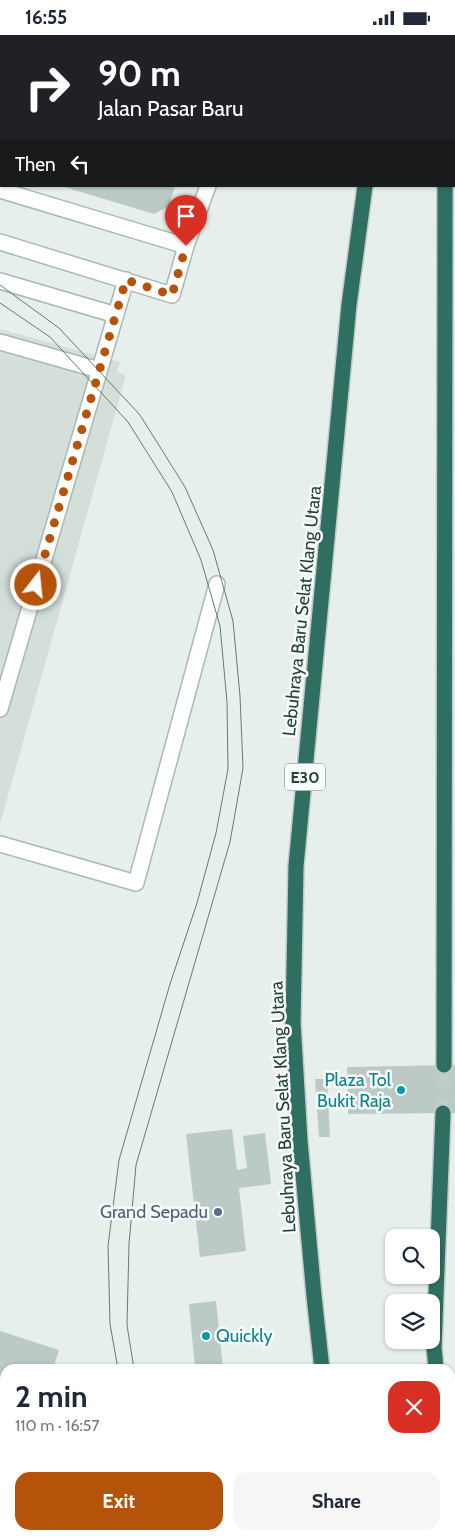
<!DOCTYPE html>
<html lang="en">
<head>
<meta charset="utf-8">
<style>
  :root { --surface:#fff; --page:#f6f6f7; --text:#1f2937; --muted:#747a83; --accent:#b45309 }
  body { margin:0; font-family:Cabin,sans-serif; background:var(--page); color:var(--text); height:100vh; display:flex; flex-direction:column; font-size:19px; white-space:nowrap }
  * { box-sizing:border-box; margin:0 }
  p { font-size:16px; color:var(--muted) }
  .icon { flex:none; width:28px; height:28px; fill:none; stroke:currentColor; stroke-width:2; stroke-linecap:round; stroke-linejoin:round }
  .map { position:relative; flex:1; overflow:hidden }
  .details { position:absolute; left:0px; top:1329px; width:455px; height:176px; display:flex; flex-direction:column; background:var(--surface); border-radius:15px 15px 0 0; box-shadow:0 1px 4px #0004 }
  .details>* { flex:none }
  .top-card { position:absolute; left:0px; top:0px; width:455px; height:152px; box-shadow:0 1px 4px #0004; background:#202124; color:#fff; overflow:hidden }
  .tools { position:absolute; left:385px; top:1194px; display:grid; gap:10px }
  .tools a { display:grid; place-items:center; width:55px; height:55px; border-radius:10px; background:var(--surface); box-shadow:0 1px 4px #0004; font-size:25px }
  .pin { position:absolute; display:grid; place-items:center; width:42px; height:42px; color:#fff; margin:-51px -21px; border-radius:50% 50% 50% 0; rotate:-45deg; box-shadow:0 0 5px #0007 }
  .pin .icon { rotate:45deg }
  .me { position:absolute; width:55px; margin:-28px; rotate:16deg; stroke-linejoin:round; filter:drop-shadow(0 0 4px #0008) }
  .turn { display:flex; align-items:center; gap:18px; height:105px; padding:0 15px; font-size:22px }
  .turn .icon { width:65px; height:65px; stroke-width:2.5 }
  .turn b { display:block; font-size:35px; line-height:42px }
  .then { display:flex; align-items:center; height:48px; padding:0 15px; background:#0003; gap:10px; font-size:19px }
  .round { display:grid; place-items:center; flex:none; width:52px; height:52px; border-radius:15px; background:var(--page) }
  .headline { display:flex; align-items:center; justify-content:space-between; height:85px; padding:0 15px }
  h1 { font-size:30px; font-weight:800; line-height:38px }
  .primary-button { display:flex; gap:10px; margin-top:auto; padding:10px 15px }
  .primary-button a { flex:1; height:58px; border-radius:15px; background:var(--accent); color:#fff; font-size:20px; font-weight:800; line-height:58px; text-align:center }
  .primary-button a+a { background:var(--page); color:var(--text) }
  .status { display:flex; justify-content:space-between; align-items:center; height:35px; padding:0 25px; background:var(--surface); direction:ltr }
  .status svg { height:14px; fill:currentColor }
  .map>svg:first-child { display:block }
  .built { fill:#d4dfda }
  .building { fill:#bbcac4 }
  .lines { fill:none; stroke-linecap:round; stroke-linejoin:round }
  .highway-tunnel { stroke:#bfccc8; stroke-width:15; stroke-dasharray:15 8; stroke-linecap:butt }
  .minor-casing { stroke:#a8b8b2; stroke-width:18 }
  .highway-casing { stroke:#c2cac8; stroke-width:18 }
  .minor { stroke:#fff; stroke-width:15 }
  .highway { stroke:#2f6f62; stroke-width:15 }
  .tram { stroke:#5f7d75; stroke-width:1 }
  .route { stroke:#b45309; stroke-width:9; stroke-dasharray:0 16.2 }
  .culture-dot { fill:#0f9aa8; stroke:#f7fbf9; stroke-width:2 }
  .service-dot { fill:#5c6f8a; stroke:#f7fbf9; stroke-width:2 }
  .labels { text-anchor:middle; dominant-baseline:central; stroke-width:5; stroke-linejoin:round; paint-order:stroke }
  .shield { fill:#f7fbf9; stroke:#637a73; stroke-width:1 }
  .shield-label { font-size:16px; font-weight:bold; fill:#24423a }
  .street-label { font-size:18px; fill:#24423a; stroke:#f7fbf9 }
  .culture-label { font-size:18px; fill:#0d838f; stroke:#f7fbf9; text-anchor:end }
  .service-label { font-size:18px; fill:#4e5e75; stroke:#f7fbf9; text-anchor:end }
</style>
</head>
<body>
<div class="status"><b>16:55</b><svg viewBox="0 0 49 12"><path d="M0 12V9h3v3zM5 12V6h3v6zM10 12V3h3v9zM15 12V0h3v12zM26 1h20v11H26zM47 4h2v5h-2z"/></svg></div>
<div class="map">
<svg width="455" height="1504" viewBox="0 0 455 1504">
  <rect width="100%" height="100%" fill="#e6efeb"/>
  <!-- built -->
  <path class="built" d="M 0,294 L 120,327 L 117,337 L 126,340 L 0,789 Z"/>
  <!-- building -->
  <g class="building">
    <path d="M 61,151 L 175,151 L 169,171 L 154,179 Z"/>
    <path d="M 455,1030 L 455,1078 L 348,1079 L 347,1032 Z"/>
    <path d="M 315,1044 L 327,1044 L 330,1102 L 319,1102 Z"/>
    <path d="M 232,1094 L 237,1135 L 247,1133 L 243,1101 L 265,1098 L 271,1149 L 239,1153 L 246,1216 L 200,1222 L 186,1099 Z"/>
    <path d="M 216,1266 L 223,1334 L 195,1334 L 189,1269 Z"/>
    <path d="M 0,1296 L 59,1315 L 53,1334 L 5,1334 L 5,1353 L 0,1351 Z"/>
    <path d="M 0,1477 L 5,1479 L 5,1500 L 32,1500 L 31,1504 L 0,1504 Z"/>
  </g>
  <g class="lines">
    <!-- highway-tunnel -->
    <path class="highway-tunnel" d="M 443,1078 L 444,1030"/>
    <!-- minor casing -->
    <g class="minor-casing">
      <g id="minor">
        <path d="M 237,0 L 238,1"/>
        <path d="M 0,35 L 1,35"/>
        <path d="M 0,155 L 186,211"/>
        <path d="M 0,207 L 172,260 L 186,211 L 208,151"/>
        <path d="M 0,246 L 116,280"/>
        <path d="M 0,307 L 99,335"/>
        <path d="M 0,674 L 126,245"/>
        <path d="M 0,809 L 136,848 L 217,549"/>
        <path d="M 0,1418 L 5,1419"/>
      </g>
    </g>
    <!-- highway casing -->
    <g class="highway-casing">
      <g id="highway">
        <path d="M 364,0 L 364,1"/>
        <path d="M 447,1 L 447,0"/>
        <path d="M 444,1030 L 445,151"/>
        <path d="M 322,1334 L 314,1261 L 300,1106 L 293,988 L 296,831 L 349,270 L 365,151"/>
        <path d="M 436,1334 L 434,1312 L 443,1078"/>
        <path d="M 450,1469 L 454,1504"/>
        <path d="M 347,1500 L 348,1504"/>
      </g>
    </g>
    <!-- minor -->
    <use href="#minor" class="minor"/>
    <!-- highway -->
    <use href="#highway" class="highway"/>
    <!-- tram -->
    <g class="tram">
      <path d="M 0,250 L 59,293 L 140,380 L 185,452 L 213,515 L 233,586 L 240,661 L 243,733 L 230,807 L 136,1130 L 129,1209 L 127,1290 L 134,1334"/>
      <path d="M 0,268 L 50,302 L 128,387 L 172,457 L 201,525 L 220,591 L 227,667 L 228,734 L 216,798 L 197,868 L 170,949 L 119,1125 L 108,1211 L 110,1289 L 118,1334"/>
      <path d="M 165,1500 L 167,1504"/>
      <path d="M 183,1500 L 185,1504"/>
    </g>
  </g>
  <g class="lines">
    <!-- route -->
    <path class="route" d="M 36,550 L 126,245 L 172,260 L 186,211"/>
  </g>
  <!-- markers -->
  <g class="culture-dot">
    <circle cx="401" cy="1055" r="5"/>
    <circle cx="206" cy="1301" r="5"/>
  </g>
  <circle class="service-dot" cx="218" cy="1177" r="5"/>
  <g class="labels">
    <!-- shield labels -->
    <rect class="shield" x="285" y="728.5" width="40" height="27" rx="4"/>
    <g class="shield-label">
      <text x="305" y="742">E30</text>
    </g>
    <!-- street labels -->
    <g class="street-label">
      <text transform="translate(302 576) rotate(-84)">Lebuhraya Baru Selat Klang Utara</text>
      <text transform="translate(283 1072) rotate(-93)">Lebuhraya Baru Selat Klang Utara</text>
    </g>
    <!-- culture labels -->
    <g class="culture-label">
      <text x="391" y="1045">Plaza Tol<tspan x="391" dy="21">Bukit Raja</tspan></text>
      <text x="216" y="1301" text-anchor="start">Quickly</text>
    </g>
    <!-- service labels -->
    <g class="service-label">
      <text x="208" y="1177">Grand Sepadu</text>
    </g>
  </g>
</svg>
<div class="tools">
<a><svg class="icon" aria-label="search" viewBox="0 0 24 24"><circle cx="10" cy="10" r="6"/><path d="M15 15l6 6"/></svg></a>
<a><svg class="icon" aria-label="layers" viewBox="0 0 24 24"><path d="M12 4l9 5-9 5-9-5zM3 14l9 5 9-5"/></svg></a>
</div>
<div class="pin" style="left:186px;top:211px;background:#d93025"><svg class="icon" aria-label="arrive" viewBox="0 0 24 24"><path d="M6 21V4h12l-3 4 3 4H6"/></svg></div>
<svg class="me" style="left:36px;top:550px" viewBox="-20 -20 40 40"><circle r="17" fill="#b45309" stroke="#fff" stroke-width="3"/><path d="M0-11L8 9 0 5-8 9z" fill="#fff"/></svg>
<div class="top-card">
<div class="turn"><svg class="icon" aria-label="right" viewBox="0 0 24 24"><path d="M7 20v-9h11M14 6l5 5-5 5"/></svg><div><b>90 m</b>Jalan Pasar Baru</div></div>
<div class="then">Then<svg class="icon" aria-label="left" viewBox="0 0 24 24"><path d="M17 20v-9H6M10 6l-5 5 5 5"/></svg></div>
</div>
<section class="details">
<div class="headline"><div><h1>2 min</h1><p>110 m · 16:57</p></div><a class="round" style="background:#d93025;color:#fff"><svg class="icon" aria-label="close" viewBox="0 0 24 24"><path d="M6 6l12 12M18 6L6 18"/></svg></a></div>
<div class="primary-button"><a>Exit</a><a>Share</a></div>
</section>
</div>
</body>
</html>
